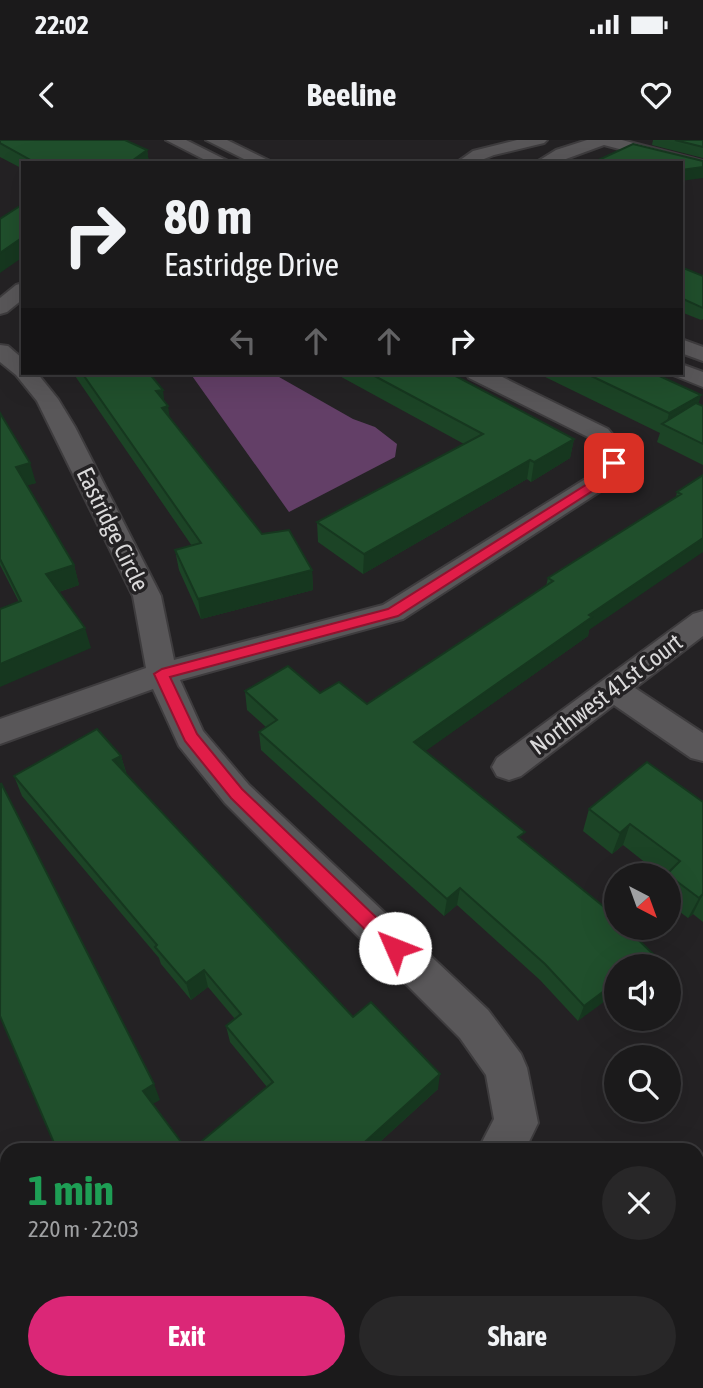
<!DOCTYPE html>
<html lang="en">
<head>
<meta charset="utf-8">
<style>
  :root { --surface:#1b1a1b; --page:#282728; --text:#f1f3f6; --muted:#a0a1a3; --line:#39383a; --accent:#db2777 }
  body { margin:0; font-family:"Asap Condensed",sans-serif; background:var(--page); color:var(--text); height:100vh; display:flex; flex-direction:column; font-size:26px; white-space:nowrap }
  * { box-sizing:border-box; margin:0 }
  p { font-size:23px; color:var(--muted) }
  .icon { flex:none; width:38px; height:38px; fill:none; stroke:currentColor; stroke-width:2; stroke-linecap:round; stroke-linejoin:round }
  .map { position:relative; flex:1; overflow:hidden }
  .drawer { position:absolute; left:0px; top:1003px; width:704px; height:247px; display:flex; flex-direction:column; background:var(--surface); border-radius:21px 21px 0 0; box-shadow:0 7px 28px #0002,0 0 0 2px var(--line) }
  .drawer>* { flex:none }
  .guide { position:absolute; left:21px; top:21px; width:662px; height:214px; border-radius:0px; box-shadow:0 7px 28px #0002,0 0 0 2px var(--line); background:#1b1a1b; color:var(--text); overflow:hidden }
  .needle { width:46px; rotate:139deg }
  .buttons { position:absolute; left:604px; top:723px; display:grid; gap:14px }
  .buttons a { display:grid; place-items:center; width:77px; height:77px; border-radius:50%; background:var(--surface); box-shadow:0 7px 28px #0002,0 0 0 2px var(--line); font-size:35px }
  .pin { position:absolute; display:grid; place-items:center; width:60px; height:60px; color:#fff; margin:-30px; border-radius:14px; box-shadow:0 4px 10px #0006 }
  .me { position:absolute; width:77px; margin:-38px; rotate:314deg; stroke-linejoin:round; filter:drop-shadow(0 0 5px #0008) }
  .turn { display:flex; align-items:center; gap:24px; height:147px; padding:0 28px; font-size:32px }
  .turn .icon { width:91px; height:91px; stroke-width:2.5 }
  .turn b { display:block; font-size:49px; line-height:60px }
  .lanes { display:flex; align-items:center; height:66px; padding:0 28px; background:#0003; justify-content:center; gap:35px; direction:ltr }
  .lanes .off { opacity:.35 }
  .round { display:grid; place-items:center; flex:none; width:74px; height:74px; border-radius:37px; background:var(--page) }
  .headline { display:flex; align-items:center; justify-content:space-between; height:119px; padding:0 28px }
  h1 { font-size:42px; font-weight:700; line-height:52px; color:#1e9e55 }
  .primary-button { display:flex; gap:14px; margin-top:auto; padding:14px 28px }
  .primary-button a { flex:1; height:80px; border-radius:42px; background:var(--accent); color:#fff; font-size:28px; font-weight:700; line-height:80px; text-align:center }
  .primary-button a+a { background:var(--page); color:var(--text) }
  .status { display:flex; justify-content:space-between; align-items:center; height:49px; padding:0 35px; background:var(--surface); direction:ltr }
  .status svg { height:19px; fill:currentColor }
  header { display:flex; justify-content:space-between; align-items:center; height:91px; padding:0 28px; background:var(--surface); font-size:32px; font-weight:700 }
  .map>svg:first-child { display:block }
  .water { fill:#633f67 }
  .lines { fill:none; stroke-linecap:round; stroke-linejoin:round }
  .minor-casing { stroke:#3e3c3e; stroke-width:4 }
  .minor { fill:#595759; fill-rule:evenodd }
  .wall { fill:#1c4426 }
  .shaded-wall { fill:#16371f }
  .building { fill:#204f2c; stroke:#16371f; stroke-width:2 }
  .route { fill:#e11d48; stroke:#92132f; stroke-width:2 }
  .labels { text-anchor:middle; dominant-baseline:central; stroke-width:7; stroke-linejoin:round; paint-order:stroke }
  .street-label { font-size:24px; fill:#dad9da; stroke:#242224 }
</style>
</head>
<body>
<div class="status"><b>22:02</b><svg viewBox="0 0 49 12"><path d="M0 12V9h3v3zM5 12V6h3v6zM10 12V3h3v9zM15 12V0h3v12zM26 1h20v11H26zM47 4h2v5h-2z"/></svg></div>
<header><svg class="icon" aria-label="back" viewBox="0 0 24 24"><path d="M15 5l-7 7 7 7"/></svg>Beeline<svg class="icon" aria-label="heart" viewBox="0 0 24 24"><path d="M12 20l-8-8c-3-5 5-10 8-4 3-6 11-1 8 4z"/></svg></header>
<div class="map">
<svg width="703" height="1248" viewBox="0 0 703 1248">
  <rect width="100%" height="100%" fill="#242224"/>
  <!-- water -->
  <path class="water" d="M 190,233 L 272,233 L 353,279 L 375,287 L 397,304 L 395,317 L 289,372 Z"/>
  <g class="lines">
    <!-- minor casing -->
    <g class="minor-casing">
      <g id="minor">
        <path d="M 166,0 L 186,0 L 232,23 L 211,23 Z"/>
        <path d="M 206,0 L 227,0 L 274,23 L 252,23 Z"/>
        <path d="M 517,0 L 547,0 L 544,3 L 494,15 L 474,23 L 456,23 L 473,11 Z"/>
        <path d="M 587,0 L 622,0 L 703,21 L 703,31 L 604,5 L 555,23 L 535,23 L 556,10 Z"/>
        <path d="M 23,143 L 23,159 L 7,172 L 0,174 L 0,158 L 16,145 Z"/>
        <path d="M 681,199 L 703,207 L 703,221 L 681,213 Z"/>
        <path d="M 0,205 L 8,206 L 23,219 L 23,233 L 37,233 L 58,259 L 75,287 L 161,456 L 174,520 L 383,465 L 595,333 L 602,323 L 600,310 L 592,299 L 469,238 L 466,233 L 494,233 L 608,289 L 624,309 L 626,323 L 613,343 L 403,479 L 180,540 L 203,591 L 249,645 L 488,870 L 521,914 L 527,928 L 538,983 L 525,1010 L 478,1010 L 494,979 L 486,935 L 460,898 L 225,663 L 179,606 L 153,549 L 0,604 L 0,579 L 146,528 L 133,456 L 37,261 L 16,235 L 0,222 Z"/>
        <path d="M 681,224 L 703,232 L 703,247 L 673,235 L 672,233 L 681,233 Z"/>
        <path d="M 703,471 L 703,496 L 635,548 L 703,593 L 703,621 L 691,618 L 614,565 L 521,636 L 509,640 L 497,636 L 492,627 L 497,618 L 693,474 Z"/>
        <path d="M 0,1097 L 7,1100 L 7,1166 L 0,1163 Z"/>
        <path d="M 16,1242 L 67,1242 L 68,1248 L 16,1248 Z"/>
        <path d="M 250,1242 L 304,1242 L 302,1248 L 247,1248 Z"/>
      </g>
    </g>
    <!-- minor -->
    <use href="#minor" class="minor"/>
  </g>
  <!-- wall -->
  <g class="wall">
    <path d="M 0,0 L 147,10 L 149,23 L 23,23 L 23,29 L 0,17 Z"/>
    <path d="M 653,0 L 703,0 L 703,18 L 652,5 Z"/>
    <path d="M 681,127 L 703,136 L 703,179 L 701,180 L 681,172 Z"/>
    <path d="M 73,233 L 149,233 L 164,262 L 170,278 L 262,394 L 312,430 L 313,450 L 201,479 L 179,430 L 175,410 L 192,406 Z"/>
    <path d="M 334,233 L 450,233 L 574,299 L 570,318 L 531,342 L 527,339 L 363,434 L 318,402 L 317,382 L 464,304 Z"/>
    <path d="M 537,233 L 653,233 L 703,266 L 703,325 L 657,302 L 660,293 Z"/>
    <path d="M 0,273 L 36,343 L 27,345 L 74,425 L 79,445 L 59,452 L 91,508 L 19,462 L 0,425 Z"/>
    <path d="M 703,335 L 589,490 L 588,496 L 425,611 L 523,701 L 654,815 L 649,826 L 616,826 L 578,881 L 540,840 L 457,765 L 444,776 L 261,610 L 259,592 L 266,587 L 247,570 L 245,551 L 320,553 L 367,564 L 546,446 L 548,438 L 676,357 L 677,352 Z"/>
    <path d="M 121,616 L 127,635 L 353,877 L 438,949 L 371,1010 L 191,1010 L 267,947 L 230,902 L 226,886 L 235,879 L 208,847 L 191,860 L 161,824 L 159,818 L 22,656 L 14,636 Z"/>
    <path d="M 703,662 L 703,782 L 693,774 L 688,778 L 668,763 L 668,735 L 661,735 L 623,705 L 612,714 L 583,691 L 589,669 Z"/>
  </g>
  <!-- shaded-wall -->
  <g class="shaded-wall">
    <path d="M 147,10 L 149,23 L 129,23 Z"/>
    <path d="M 703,27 L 703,38 L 681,41 L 681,30 Z"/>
    <path d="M 23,97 L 23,117 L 0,133 L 0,113 Z"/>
    <path d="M 163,250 L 165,267 L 168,266 L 171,286 L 159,270 L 156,251 Z"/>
    <path d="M 701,255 L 695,276 L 666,286 L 669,273 Z"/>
    <path d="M 574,299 L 570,318 L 531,342 L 534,322 Z"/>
    <path d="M 530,320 L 527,339 L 363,434 L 364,414 Z"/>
    <path d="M 30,323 L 36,343 L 22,347 L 16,327 Z"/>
    <path d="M 703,398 L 703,412 L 589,490 L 588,496 L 413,620 L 414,602 L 589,475 Z"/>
    <path d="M 74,425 L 79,445 L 52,454 L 46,434 Z"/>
    <path d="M 312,430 L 313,450 L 201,479 L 198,459 Z"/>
    <path d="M 85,488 L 91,508 L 0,547 L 0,524 Z"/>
    <path d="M 121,616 L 127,636 L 113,620 Z"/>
    <path d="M 630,684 L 623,705 L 612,714 L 620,693 Z"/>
    <path d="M 460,748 L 457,765 L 444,776 L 447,759 Z"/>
    <path d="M 703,754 L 693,774 L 688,778 L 699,758 Z"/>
    <path d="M 654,815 L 649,826 L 639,826 Z"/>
    <path d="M 204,830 L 208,847 L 191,860 L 186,843 Z"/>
    <path d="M 616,842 L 616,853 L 578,881 L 584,866 Z"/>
    <path d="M 440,934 L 438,949 L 371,1010 L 356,1010 Z"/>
    <path d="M 154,944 L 160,960 L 149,966 L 143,951 Z"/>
  </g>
  <!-- building -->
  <g class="building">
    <path d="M 0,0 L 125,0 L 147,10 L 129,23 L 36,23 L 0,3 Z"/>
    <path d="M 675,0 L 703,0 L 703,7 Z"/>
    <path d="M 633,4 L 703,21 L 703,27 L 681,30 L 681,23 L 592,23 Z"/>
    <path d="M 23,64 L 23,97 L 0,113 L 0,79 Z"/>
    <path d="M 681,127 L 703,136 L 703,168 L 681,158 Z"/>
    <path d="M 82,233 L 149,233 L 163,250 L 156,251 L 168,266 L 162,268 L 262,394 L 289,390 L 312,430 L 198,459 L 175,410 L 201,403 Z"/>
    <path d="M 369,233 L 450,233 L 574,299 L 534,322 L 530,320 L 364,414 L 317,382 L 483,294 Z"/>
    <path d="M 585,233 L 653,233 L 701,255 L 669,273 Z"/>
    <path d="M 696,263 L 703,266 L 703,304 L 662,284 Z"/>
    <path d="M 0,273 L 30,323 L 16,327 L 74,425 L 46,434 L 85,488 L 0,524 L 0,469 L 21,461 L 0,419 Z"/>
    <path d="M 703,335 L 703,398 L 589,475 L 592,477 L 414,602 L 525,692 L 518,697 L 614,775 L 616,777 L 616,788 L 626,788 L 654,815 L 639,826 L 616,826 L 616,842 L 584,866 L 545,824 L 460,748 L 447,759 L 259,592 L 277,580 L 245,551 L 288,526 L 320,553 L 339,542 L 367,564 L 553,441 L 548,438 L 681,354 L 677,352 Z"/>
    <path d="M 97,589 L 121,616 L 113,620 L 353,877 L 371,862 L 440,934 L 356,1010 L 191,1010 L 273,942 L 226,886 L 241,874 L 204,830 L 186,843 L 155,807 L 157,805 L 14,636 Z"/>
    <path d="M 647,622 L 703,662 L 703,754 L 699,758 L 667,734 L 680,721 L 630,684 L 620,693 L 589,669 Z"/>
    <path d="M 1,643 L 154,944 L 143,951 L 187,1010 L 57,1010 L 0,876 Z"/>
    <path d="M 696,1093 L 703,1100 L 703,1153 L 696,1161 Z"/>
  </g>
  <!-- route -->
  <path class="route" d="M 610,321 L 620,323 L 608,341 L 398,476 L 170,537 L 197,594 L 242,649 L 402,802 L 404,808 L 402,813 L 395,816 L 389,813 L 231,658 L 185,601 L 154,534 L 162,529 L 388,469 L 600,336 Z"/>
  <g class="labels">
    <!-- street labels -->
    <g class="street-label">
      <text transform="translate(113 389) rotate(64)">Eastridge Circle</text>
      <text transform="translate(606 554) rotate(-37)">Northwest 41st Court</text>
    </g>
  </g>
</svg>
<div class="buttons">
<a><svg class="needle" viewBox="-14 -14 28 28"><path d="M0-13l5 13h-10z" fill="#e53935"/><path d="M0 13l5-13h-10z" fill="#a0a1a3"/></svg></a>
<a><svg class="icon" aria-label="sound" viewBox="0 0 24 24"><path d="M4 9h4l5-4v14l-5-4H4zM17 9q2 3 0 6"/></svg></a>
<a><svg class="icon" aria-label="search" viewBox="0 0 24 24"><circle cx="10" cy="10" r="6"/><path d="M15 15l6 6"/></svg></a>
</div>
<div class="pin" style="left:614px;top:323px;background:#d93025"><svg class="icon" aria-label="arrive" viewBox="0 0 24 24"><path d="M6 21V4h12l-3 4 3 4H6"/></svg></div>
<svg class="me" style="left:395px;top:808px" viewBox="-20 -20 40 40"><circle r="19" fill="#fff"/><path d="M0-13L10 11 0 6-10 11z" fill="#e11d48"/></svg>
<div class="guide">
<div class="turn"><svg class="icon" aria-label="right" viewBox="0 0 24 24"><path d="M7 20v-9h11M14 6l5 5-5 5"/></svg><div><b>80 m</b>Eastridge Drive</div></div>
<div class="lanes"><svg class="icon off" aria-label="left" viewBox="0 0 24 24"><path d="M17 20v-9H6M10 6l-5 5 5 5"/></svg><svg class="icon off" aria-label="ahead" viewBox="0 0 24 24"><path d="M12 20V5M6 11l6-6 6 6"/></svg><svg class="icon off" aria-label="ahead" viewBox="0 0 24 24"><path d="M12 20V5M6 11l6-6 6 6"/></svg><svg class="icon" aria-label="right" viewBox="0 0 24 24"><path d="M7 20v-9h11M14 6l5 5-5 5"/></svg></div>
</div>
<section class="drawer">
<div class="headline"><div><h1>1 min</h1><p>220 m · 22:03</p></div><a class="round"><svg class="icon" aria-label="close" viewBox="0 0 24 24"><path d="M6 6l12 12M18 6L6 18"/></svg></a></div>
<div class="primary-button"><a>Exit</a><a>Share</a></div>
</section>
</div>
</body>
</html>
